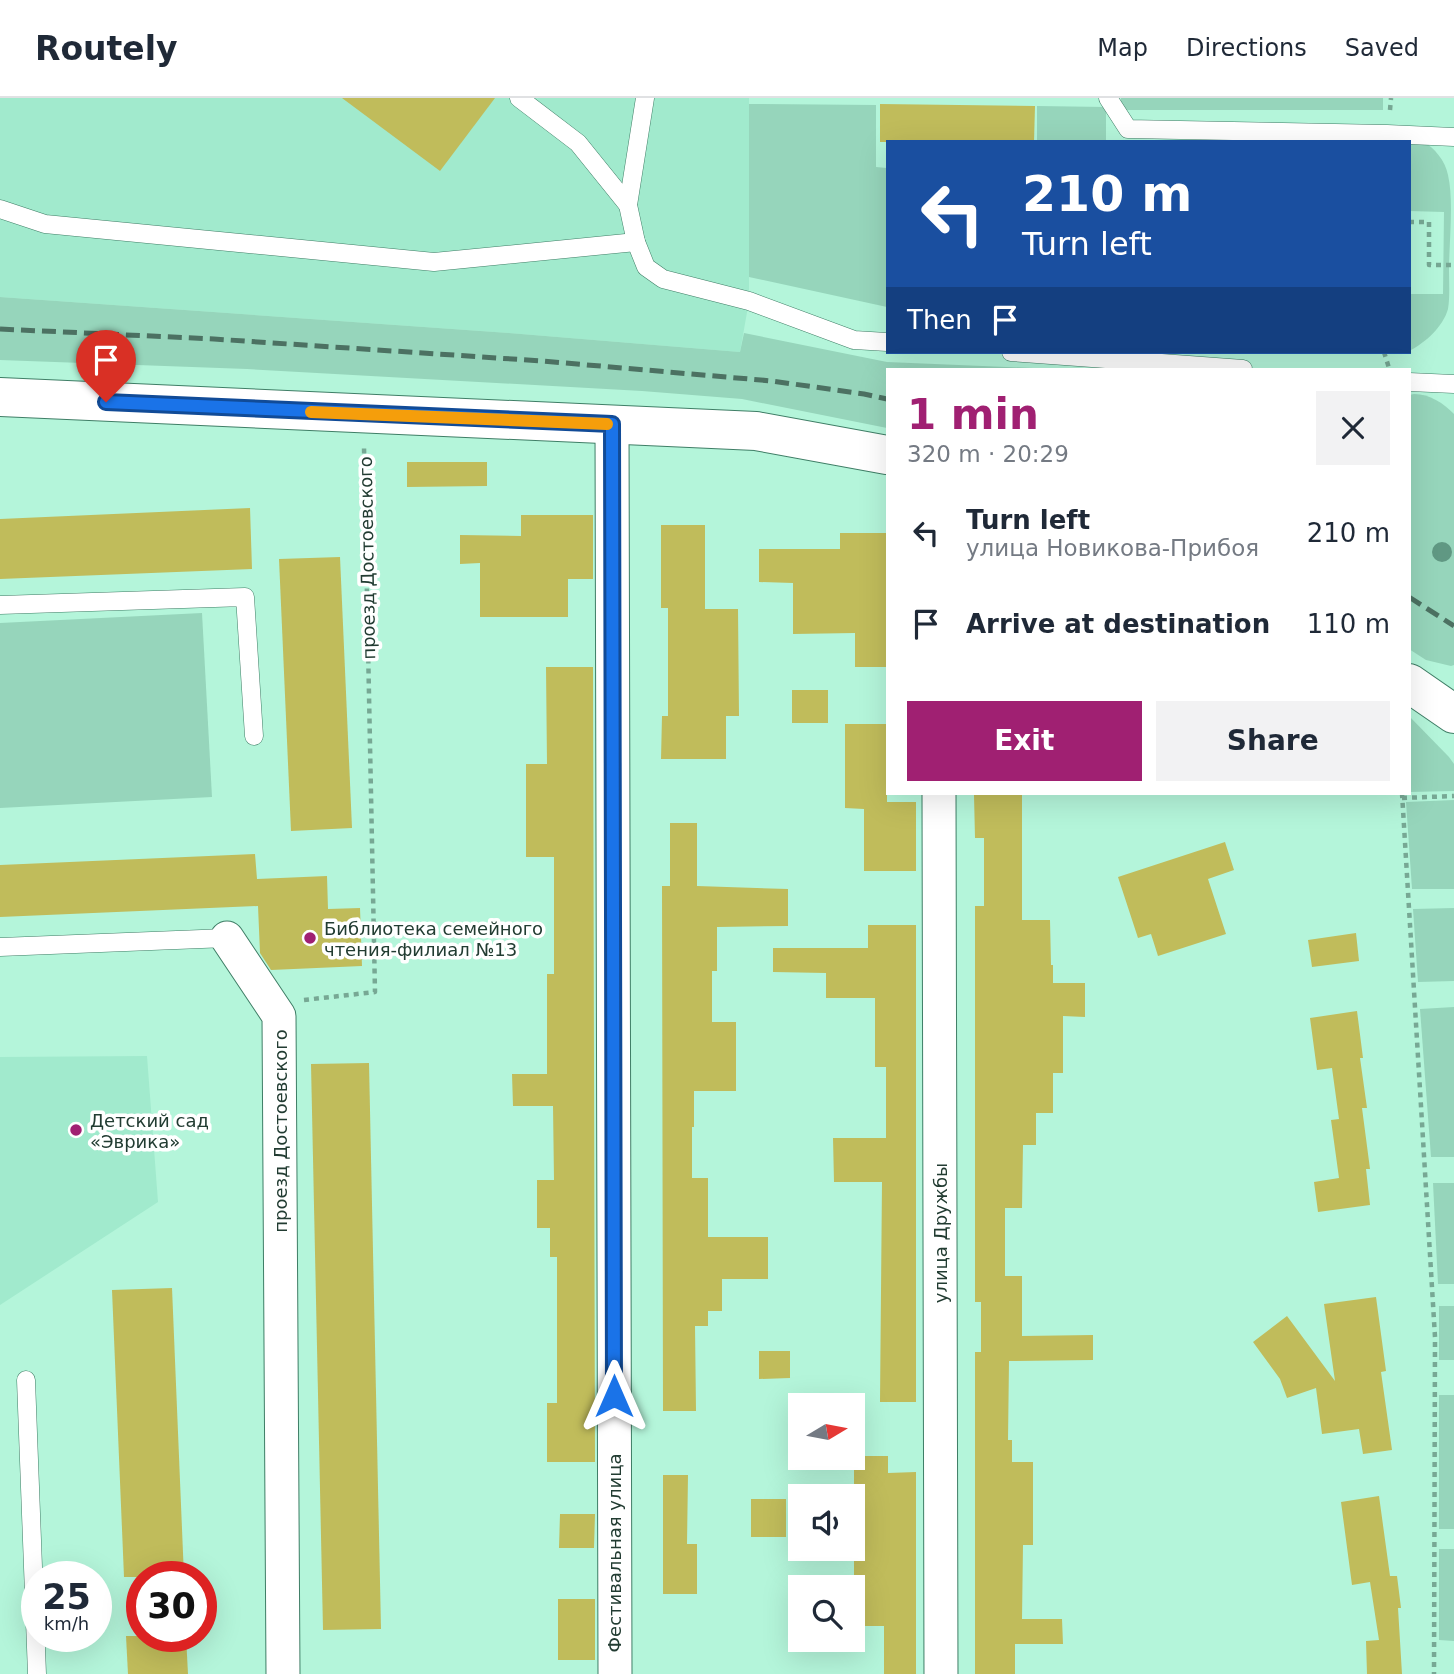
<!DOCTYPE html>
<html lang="en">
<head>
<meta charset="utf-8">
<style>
  :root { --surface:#fff; --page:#f2f2f3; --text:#1f2937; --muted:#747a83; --line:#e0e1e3; --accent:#a02072 }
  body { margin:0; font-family:"DejaVu Sans",sans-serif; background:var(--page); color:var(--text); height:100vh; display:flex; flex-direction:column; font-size:26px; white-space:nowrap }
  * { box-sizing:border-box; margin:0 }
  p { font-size:23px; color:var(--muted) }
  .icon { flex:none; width:38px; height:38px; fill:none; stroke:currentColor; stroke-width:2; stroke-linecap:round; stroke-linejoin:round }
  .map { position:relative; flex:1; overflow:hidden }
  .drawer { position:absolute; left:886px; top:270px; width:525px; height:427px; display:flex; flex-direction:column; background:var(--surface); border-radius:0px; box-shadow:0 7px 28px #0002 }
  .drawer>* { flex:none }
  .guide { position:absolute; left:886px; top:42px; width:525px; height:214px; border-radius:0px; box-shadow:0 7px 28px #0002; background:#1a4fa0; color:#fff; overflow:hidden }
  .needle { width:46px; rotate:80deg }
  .fabs { position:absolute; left:788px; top:1295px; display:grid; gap:14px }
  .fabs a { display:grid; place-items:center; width:77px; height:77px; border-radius:0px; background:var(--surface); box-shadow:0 7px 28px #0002; font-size:35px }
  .speed { position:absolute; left:21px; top:1463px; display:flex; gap:14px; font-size:35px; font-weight:700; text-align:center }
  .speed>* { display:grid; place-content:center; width:91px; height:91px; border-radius:50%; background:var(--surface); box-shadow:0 7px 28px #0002; line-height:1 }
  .speed small { font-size:18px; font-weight:400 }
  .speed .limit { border:10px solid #d22; background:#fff; color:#111 }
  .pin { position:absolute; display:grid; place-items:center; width:60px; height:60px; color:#fff; margin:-72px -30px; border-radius:50% 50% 50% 0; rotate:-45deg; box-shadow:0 0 7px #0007 }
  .pin .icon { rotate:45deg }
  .me { position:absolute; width:77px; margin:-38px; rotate:0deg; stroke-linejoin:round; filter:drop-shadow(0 0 5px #0008) }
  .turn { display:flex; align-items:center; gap:24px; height:147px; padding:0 21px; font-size:32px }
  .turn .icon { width:91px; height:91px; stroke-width:2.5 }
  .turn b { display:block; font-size:49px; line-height:60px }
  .then { display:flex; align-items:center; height:66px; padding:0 21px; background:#0003; gap:14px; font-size:26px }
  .round { display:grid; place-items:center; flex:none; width:74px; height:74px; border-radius:0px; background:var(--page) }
  .overview { display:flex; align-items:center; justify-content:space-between; height:119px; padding:0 21px }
  h1 { font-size:42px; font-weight:600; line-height:52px; color:var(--accent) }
  .cta { display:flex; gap:14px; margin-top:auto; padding:14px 21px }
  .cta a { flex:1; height:80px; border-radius:0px; background:var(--accent); color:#fff; font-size:28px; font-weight:600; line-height:80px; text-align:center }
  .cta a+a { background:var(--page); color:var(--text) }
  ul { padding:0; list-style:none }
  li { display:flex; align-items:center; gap:21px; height:91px; padding:0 21px }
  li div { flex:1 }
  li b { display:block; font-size:26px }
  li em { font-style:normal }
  header { display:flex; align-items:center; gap:42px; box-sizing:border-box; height:98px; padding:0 35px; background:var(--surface); border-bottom:2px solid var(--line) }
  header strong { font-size:33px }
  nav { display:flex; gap:38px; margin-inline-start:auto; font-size:24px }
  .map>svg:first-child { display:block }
  .built { fill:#a1eacd }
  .green { fill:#96d5bb }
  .building { fill:#c0bc5b }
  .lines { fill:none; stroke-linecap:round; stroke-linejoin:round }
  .service-casing { stroke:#3f7e66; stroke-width:19 }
  .minor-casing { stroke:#3f7e66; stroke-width:35 }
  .tertiary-casing { stroke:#3f7e66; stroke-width:40 }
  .path { stroke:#77a894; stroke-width:4.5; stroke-dasharray:5 5; stroke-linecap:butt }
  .service { stroke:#fff; stroke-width:18 }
  .minor { stroke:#fff; stroke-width:33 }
  .tertiary { stroke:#fff; stroke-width:38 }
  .rail { stroke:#4c7162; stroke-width:5; stroke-dasharray:14 7; stroke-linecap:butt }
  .tree { fill:#609883 }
  .route-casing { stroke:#114b97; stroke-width:18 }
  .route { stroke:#1a73e8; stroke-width:12 }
  .slow { stroke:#f59e0b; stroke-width:12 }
  .poi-dot { fill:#a02072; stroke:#fff; stroke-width:2.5 }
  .labels { text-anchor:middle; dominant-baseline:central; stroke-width:7; stroke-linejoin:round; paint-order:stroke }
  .street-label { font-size:18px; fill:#223c32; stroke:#fff }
  .poi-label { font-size:18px; fill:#223c32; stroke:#fff; text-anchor:start }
</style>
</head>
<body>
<header>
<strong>Routely</strong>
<nav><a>Map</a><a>Directions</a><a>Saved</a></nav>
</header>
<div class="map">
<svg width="1454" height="1576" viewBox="0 0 1454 1576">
  <rect width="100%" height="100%" fill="#b4f5da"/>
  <!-- built -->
  <g class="built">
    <path d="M 0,0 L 749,0 L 749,203 L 740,254 L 509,235 L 0,199 Z"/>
    <path d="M 147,958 L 158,1104 L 0,1207 L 0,959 Z"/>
  </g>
  <!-- green -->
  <g class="green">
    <rect x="1121" y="0" width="262" height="12"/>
    <path d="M 749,6 L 876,7 L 876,69 L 887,70 L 887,209 L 749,179 Z"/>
    <path d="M 1037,8 L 1106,9 L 1106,44 L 1037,44 Z"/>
    <path d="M 1423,43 C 1435,51 1445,62 1448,77 C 1454,103 1449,145 1449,173 C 1449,185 1450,199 1448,211 C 1443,229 1425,245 1409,253 L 1409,196 L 1443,196 L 1444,114 L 1409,113 L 1409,44 Z"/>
    <path d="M 0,199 L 509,235 L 740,254 L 744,235 L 887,264 L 1056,271 L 887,271 L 887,330 L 742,301 L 642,293 L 247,271 L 0,262 Z"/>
    <path d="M 1414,296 C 1430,296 1443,305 1454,316 L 1454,567 L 1451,568 L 1426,562 L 1409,551 L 1409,297 Z"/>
    <path d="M 202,515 L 212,699 L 0,710 L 0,525 Z"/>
    <path d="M 1409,618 L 1449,659 L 1454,666 L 1454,693 L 1409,694 Z"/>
    <path d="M 1454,702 L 1454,791 L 1412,791 L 1406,704 Z"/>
    <path d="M 1454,810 L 1454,883 L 1418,884 L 1413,811 Z"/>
    <path d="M 1454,909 L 1454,1059 L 1431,1059 L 1420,911 Z"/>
    <path d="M 1433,1085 L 1454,1085 L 1454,1186 L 1438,1186 Z"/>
    <rect x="1439" y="1208" width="15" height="54"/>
    <rect x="1439" y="1297" width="15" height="134"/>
    <path d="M 1439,1451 L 1454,1451 L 1454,1543 L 1439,1542 Z"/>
  </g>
  <!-- building -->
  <g class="building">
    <path d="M 342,0 L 495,0 L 440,73 Z"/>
    <path d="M 880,6 L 1035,8 L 1034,44 L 880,44 Z"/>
    <path d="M 407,364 L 487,364 L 487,388 L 407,389 Z"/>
    <path d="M 250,410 L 252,471 L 0,481 L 0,421 Z"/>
    <path d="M 521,417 L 593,417 L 593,481 L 568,481 L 568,519 L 480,519 L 480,465 L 460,466 L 460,437 L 521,438 Z"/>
    <path d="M 661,427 L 705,427 L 705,511 L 738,511 L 739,618 L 726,618 L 726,661 L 661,661 L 662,618 L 668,618 L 668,510 L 661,510 Z"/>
    <path d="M 840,435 L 887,435 L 887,569 L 855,569 L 855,535 L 793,536 L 793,485 L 759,484 L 759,451 L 840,451 Z"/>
    <path d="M 340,459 L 352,730 L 291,733 L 279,461 Z"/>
    <path d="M 546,569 L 593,569 L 595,1364 L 547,1364 L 547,1305 L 557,1305 L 557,1159 L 550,1159 L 550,1130 L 537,1130 L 537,1082 L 554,1082 L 553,1008 L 513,1008 L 512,976 L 547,976 L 547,876 L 554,876 L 554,759 L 526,759 L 526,666 L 547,666 Z"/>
    <rect x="792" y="592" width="36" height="33"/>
    <path d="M 845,626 L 887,626 L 887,704 L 916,704 L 916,773 L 864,773 L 864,711 L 845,710 Z"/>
    <path d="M 974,697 L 1022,697 L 1022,822 L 1050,822 L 1051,867 L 1053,867 L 1053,885 L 1085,885 L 1085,919 L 1063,918 L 1063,975 L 1053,975 L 1053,1015 L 1036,1015 L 1036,1047 L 1023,1047 L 1022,1110 L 1005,1110 L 1005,1178 L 1022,1178 L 1022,1238 L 1093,1237 L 1093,1262 L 1009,1263 L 1008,1342 L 1012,1342 L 1012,1364 L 1033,1364 L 1033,1447 L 1023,1447 L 1022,1521 L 1062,1521 L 1063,1546 L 1015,1546 L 1015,1576 L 975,1576 L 975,1254 L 981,1254 L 981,1204 L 975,1204 L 975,808 L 984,808 L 984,740 L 975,740 Z"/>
    <path d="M 670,725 L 697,725 L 697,788 L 788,791 L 788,828 L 717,829 L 717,873 L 712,873 L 712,924 L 736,924 L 736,993 L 694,993 L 694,1029 L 692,1029 L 692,1080 L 708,1080 L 708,1139 L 768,1139 L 768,1181 L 722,1181 L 722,1213 L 708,1213 L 708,1228 L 695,1228 L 696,1313 L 663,1313 L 662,788 L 670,788 Z"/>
    <path d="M 1225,744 L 1234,772 L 1208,781 L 1226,836 L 1158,858 L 1151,836 L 1138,840 L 1118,779 Z"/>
    <path d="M 255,756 L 257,781 L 327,778 L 328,811 L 360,810 L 362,868 L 271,872 L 260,855 L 258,808 L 0,819 L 0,767 Z"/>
    <path d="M 868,827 L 916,827 L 916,1304 L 880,1304 L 882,1084 L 834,1084 L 833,1040 L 886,1040 L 886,969 L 875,969 L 875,900 L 826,900 L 826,875 L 773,874 L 773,850 L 868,850 Z"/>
    <path d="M 1356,835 L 1359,863 L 1312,869 L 1308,842 Z"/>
    <path d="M 1357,913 L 1363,960 L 1360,960 L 1367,1010 L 1362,1010 L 1370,1071 L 1366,1071 L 1370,1107 L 1318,1114 L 1314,1084 L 1339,1080 L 1331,1022 L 1339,1021 L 1332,970 L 1317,972 L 1310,920 Z"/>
    <path d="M 369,965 L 381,1531 L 323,1532 L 311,966 Z"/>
    <path d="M 172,1190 L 184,1479 L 124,1479 L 112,1192 Z"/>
    <path d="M 1376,1199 L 1386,1273 L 1381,1274 L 1392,1352 L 1363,1356 L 1359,1331 L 1322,1336 L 1316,1290 L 1287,1300 L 1280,1281 L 1253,1244 L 1287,1218 L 1335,1283 L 1324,1206 Z"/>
    <path d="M 759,1253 L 790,1253 L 790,1280 L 759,1281 Z"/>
    <path d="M 854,1358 L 888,1358 L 888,1375 L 916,1374 L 916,1576 L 884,1576 L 884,1528 L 854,1528 Z"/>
    <path d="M 663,1377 L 688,1377 L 687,1446 L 697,1446 L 697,1496 L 663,1496 Z"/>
    <path d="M 1379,1398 L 1390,1478 L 1397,1478 L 1401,1510 L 1398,1510 L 1402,1576 L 1367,1576 L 1366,1543 L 1379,1542 L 1370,1484 L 1352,1487 L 1341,1404 Z"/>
    <rect x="751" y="1401" width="35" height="38"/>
    <path d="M 560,1416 L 595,1416 L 594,1450 L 559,1450 Z"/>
    <rect x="558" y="1501" width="37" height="61"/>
    <path d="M 126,1538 L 186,1538 L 188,1576 L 128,1576 Z"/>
  </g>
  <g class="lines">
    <!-- service casing -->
    <g class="service-casing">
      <g id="service">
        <path d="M 519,0 L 578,45 L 628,107"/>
        <path d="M 645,0 L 628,107 L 636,144 L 646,169 L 663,181 L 749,203 L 854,242 L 887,244"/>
        <path d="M 1108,0 L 1128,31 L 1387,36 L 1454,39"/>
        <path d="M 0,111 L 45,126 L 434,164 L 636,144"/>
        <path d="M 1011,254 L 1243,271"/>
        <path d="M 1409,284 L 1454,286"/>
        <path d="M 0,507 L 245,499 L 254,638"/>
        <path d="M 0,849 L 227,840"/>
        <path d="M 26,1282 L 37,1576"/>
      </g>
    </g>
    <!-- minor casing -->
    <g class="minor-casing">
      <g id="minor">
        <path d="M 612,326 L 615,1576"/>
        <path d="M 939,695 L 941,1576"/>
        <path d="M 227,840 L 279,918 L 283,1576"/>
      </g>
    </g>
    <!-- tertiary casing -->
    <g class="tertiary-casing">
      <g id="tertiary">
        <path d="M 0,299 L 756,333 L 887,357"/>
        <path d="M 1409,585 L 1454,616"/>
      </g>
    </g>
    <!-- path -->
    <g class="path">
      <path d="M 1390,12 L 1391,0"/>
      <path d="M 1409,124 L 1429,124 L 1429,167 L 1454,167"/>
      <path d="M 1384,254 L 1389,270"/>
      <path d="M 1402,695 L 1435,1239 L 1434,1576"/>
      <path d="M 1402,700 L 1454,698"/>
      <path d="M 304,902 L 375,894 L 364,349"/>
    </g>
    <!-- service -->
    <use href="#service" class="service"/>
    <!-- minor -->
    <use href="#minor" class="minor"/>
    <!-- tertiary -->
    <use href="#tertiary" class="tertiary"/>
    <!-- rail -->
    <g class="rail">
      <path d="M 0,231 L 214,241 L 542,263 L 772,283 L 864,296 L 887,301"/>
      <path d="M 1409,499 L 1454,528"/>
    </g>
  </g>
  <!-- trees -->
  <circle class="tree" cx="1442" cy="454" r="10"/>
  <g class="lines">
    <!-- route casing -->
    <g class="route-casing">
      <path id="route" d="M 106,304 L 612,326 L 614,1298"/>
    </g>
    <!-- route -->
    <use href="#route" class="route"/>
    <!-- slow -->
    <path class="slow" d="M 311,314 L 607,326"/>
  </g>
  <!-- markers -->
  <g class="poi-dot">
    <circle cx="310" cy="840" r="7"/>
    <circle cx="76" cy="1032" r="7"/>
  </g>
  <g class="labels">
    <!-- street labels -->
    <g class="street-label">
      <text transform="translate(367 460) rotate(-91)">проезд Достоевского</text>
      <text transform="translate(280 1033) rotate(-90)">проезд Достоевского</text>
      <text transform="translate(940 1135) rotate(-90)">улица Дружбы</text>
      <text transform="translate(614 1455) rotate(-90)">Фестивальная улица</text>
    </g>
    <!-- poi labels -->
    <g class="poi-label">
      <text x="324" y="830">Библиотека семейного<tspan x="324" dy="21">чтения-филиал №13</tspan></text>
      <text x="90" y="1022">Детский сад<tspan x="90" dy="21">«Эврика»</tspan></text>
    </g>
  </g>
</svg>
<div class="fabs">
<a><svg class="needle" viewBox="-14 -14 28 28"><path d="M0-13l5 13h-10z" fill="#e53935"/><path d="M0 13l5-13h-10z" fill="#747a83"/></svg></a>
<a><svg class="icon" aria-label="sound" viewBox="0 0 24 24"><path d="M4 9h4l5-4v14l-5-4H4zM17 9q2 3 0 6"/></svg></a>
<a><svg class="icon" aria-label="search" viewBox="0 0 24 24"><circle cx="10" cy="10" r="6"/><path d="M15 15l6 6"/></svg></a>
</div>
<div class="speed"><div>25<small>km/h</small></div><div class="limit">30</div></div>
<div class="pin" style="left:106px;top:304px;background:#d93025"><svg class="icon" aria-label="arrive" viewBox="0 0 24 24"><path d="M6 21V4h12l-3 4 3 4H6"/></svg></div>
<svg class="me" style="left:614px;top:1298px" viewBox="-20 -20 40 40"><path d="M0-17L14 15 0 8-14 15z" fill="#1a73e8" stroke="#fff" stroke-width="4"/></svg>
<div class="guide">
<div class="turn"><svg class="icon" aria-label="left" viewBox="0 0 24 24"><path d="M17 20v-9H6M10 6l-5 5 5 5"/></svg><div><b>210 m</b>Turn left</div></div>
<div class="then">Then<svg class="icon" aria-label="arrive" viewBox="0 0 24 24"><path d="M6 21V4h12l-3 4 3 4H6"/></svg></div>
</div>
<section class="drawer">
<div class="overview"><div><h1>1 min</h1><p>320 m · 20:29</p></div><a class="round"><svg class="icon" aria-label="close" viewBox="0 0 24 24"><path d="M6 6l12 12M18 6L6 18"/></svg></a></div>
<ul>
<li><svg class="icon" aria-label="left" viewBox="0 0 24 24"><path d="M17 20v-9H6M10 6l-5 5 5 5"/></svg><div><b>Turn left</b><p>улица Новикова-Прибоя</p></div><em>210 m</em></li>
<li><svg class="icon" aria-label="arrive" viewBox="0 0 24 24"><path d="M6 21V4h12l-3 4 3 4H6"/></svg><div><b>Arrive at destination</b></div><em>110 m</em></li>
</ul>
<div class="cta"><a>Exit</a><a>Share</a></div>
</section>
</div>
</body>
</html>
